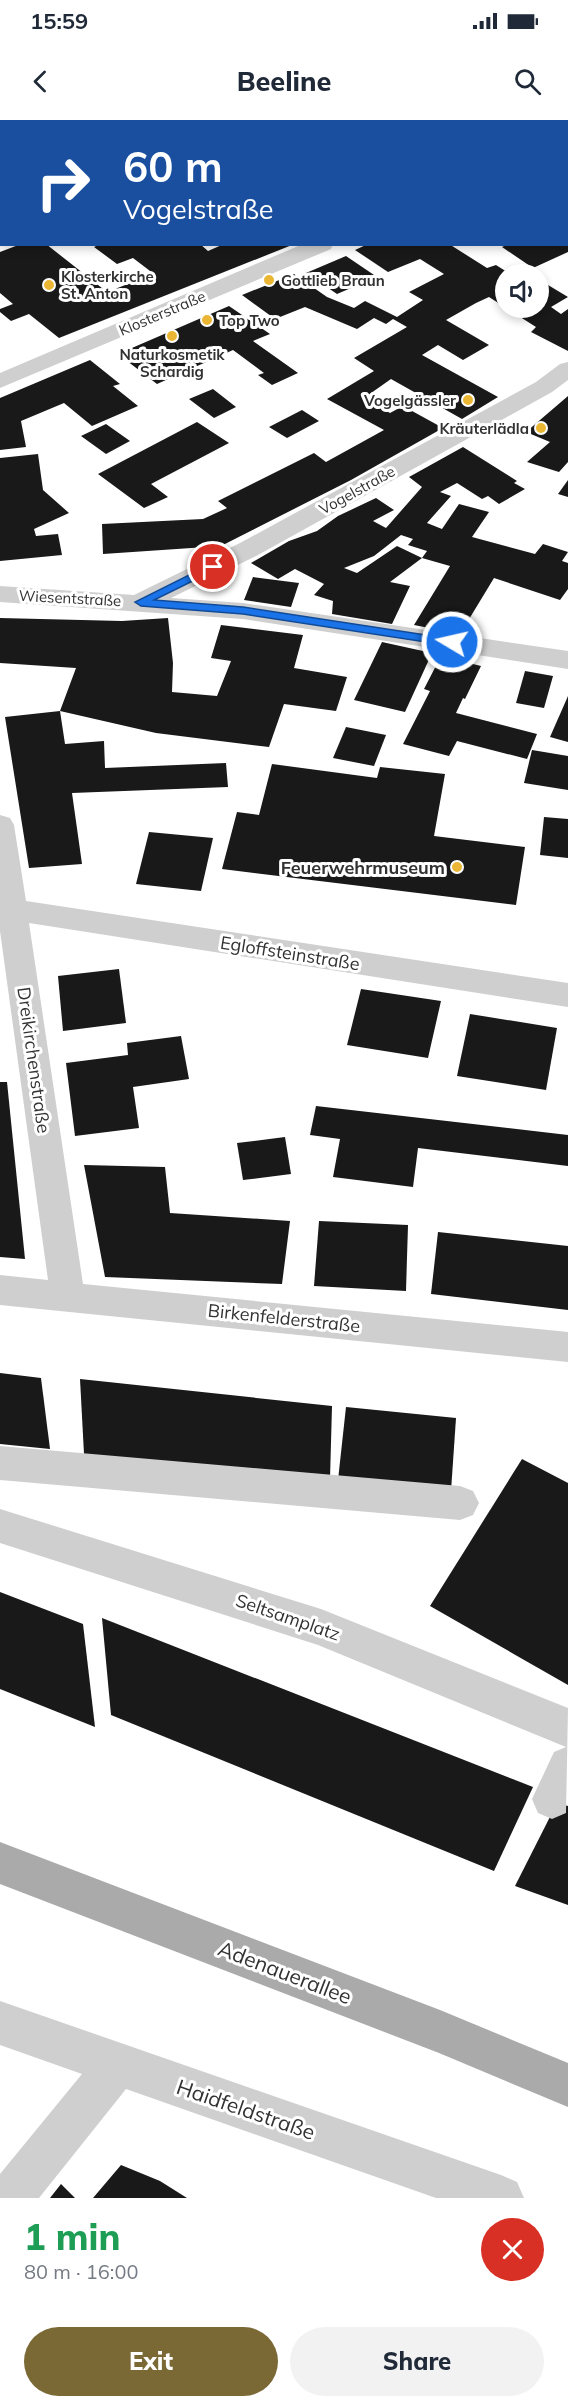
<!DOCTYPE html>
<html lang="en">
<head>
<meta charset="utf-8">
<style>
  :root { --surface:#fff; --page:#f2f2f3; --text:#1f2937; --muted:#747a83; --accent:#7a6835 }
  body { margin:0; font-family:Mulish,sans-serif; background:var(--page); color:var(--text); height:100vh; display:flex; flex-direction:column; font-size:22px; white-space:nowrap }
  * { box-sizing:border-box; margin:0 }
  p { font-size:20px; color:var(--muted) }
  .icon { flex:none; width:33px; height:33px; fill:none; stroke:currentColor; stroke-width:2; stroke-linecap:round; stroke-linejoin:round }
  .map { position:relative; height:2078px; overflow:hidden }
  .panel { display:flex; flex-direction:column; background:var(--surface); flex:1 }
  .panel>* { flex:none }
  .guide { position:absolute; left:0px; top:0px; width:568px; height:126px; box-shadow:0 3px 9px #0003; background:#1a4fa0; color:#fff; overflow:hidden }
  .tools { position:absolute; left:495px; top:144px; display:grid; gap:12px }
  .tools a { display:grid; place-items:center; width:54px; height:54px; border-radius:50%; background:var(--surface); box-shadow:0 3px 9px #0003; font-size:30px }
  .pin { position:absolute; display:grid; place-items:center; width:51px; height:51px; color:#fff; margin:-26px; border:3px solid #fff; border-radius:50%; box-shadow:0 2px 6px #0007 }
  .me { position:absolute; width:66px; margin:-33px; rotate:279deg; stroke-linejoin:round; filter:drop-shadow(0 0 4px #0008) }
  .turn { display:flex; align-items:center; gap:21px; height:126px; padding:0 24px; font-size:27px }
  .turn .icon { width:78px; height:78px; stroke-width:2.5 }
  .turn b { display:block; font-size:42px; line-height:51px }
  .round { display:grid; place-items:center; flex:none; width:63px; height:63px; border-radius:32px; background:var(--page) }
  .overview { display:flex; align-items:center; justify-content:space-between; height:102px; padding:0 24px }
  h1 { font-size:36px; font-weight:800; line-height:45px; color:#1e9e55 }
  .action { display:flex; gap:12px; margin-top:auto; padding:12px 24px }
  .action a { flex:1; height:69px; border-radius:36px; background:var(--accent); color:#fff; font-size:24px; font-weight:800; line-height:69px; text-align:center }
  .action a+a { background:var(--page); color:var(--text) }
  .status { display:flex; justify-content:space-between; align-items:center; height:42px; padding:0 30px; background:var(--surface); direction:ltr }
  .status svg { height:16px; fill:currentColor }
  header { display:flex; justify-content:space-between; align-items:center; height:78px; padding:0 24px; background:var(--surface); font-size:27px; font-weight:800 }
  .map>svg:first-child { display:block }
  .building { fill:#191919 }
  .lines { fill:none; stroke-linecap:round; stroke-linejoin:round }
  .minor { fill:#cfcfcf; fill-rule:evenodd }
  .major { fill:#aaa; fill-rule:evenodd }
  .route { fill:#1a73e8; stroke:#114b97; stroke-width:1.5 }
  .poi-dot { fill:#eab633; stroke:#fff; stroke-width:2 }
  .labels { text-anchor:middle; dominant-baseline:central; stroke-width:6; stroke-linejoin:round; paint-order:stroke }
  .far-poi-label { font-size:15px; font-weight:bold; fill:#323232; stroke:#fff; text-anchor:start }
  .far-street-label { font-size:15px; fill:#323232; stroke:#fff }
  .poi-label { font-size:18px; font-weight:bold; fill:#323232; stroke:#fff; text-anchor:end }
  .street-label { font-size:18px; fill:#323232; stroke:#fff }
  .near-street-label { font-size:21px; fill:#323232; stroke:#fff }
</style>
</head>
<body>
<div class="status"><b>15:59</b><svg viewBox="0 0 49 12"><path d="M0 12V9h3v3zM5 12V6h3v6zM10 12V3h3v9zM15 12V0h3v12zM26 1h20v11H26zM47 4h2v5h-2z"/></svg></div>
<header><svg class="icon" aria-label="back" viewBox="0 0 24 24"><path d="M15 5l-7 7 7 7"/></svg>Beeline<svg class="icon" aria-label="search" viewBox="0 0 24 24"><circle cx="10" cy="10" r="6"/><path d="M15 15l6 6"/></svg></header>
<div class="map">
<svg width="568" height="2078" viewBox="0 0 568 2078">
  <rect width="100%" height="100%" fill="#fff"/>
  <!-- building -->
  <g class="building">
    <path d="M 21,124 L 46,124 L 107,172 L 154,154 L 133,138 L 117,144 L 94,127 L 100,124 L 200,124 L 208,131 L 224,124 L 292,125 L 59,218 L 29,194 L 11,201 L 0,192 L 0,189 L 13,184 L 0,173 L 0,132 Z"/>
    <path d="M 368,124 L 449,124 L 487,148 L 496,145 L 507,152 L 517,146 L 531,154 L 506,154 L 506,188 L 538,188 L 538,159 L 568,177 L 551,187 L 561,194 L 568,189 L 568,231 L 531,212 L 536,207 L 489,177 L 476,183 L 446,200 L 489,225 L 463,240 L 438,225 L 422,235 L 498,277 L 462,299 L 391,259 L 364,278 L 390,293 L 403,286 L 443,308 L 351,360 L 221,426 L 103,434 L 102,404 L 203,399 L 227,388 L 218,381 L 314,333 L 326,342 L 384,310 L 327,279 L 374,251 L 354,238 L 407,207 L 393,199 L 386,204 L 374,198 L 357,209 L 305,187 L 275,199 L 242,175 L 294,154 L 327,177 L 354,188 L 365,181 L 397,197 L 423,180 L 409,172 L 444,154 L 420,139 L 388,152 L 355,130 Z"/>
    <path d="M 508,124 L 568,124 L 568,132 L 533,148 L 502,127 Z"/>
    <path d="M 346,136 L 377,157 L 337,174 L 306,153 Z"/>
    <path d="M 229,186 L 270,214 L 253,221 L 298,253 L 272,265 L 258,255 L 264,253 L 233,230 L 157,264 L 118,234 Z"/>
    <path d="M 90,240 L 120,264 L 113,266 L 138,286 L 92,306 L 64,283 L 21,301 L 26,327 L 0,330 L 0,278 Z"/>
    <path d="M 213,269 L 236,287 L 214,298 L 189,279 Z"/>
    <path d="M 568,276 L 568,342 L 559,352 L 527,342 L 550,322 L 526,312 Z"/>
    <path d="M 302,290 L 319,301 L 287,318 L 269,307 Z"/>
    <path d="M 197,302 L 229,323 L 151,364 L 168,377 L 144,388 L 98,354 Z"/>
    <path d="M 106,304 L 130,321 L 106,334 L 81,316 Z"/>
    <path d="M 463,327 L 517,361 L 514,363 L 525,369 L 499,384 L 488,376 L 482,379 L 457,363 L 440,372 L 451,376 L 427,403 L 442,409 L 459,384 L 489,392 L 472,417 L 535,434 L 543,424 L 568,432 L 562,441 L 568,443 L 568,469 L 560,480 L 494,458 L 460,514 L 414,505 L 450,446 L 422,438 L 427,431 L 408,425 L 413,419 L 401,415 L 374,436 L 344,448 L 357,453 L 397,426 L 422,438 L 390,462 L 410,466 L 392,504 L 332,494 L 333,481 L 314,475 L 324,464 L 295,449 L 278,459 L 251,443 L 289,421 L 317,411 L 338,396 L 376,378 L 394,390 L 373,401 L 386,408 L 422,367 L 409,357 Z"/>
    <path d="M 38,334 L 43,370 L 69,393 L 34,409 L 36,416 L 58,414 L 62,435 L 0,441 L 0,338 Z"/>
    <path d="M 568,360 L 568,377 L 558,374 Z"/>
    <path d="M 253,457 L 299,463 L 291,487 L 244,480 Z"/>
    <path d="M 0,498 L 122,501 L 168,498 L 173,543 L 172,572 L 217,576 L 231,541 L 211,538 L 221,505 L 303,515 L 294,548 L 347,557 L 336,591 L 284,584 L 269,627 L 156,613 L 60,591 L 76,548 L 0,543 Z"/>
    <path d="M 382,522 L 432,533 L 405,592 L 354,580 Z"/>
    <path d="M 441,536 L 481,546 L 465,579 L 463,578 L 456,593 L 537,614 L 527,639 L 457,621 L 449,636 L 403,624 L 430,571 L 424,569 Z"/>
    <path d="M 525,551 L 553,556 L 544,588 L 516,583 Z"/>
    <path d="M 568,576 L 568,622 L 550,617 Z"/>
    <path d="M 60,591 L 65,624 L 104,621 L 105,648 L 226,643 L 228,667 L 72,673 L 82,744 L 29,748 L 5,597 Z"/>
    <path d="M 346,607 L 386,615 L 374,646 L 333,638 Z"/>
    <path d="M 532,630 L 568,636 L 568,670 L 524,663 Z"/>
    <path d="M 272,644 L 377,658 L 380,647 L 445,654 L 434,716 L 525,727 L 516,785 L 222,749 L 237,692 L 259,695 Z"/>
    <path d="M 544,697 L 568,699 L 568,738 L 540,735 Z"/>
    <path d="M 149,712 L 213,718 L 201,771 L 136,764 Z"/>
    <path d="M 119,849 L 126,903 L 63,911 L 58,856 Z"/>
    <path d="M 361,869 L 441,881 L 428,938 L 347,925 Z"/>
    <path d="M 470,894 L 557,908 L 546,970 L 457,956 Z"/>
    <path d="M 181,916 L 189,959 L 133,967 L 139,1008 L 75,1016 L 66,943 L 128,935 L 127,923 Z"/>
    <path d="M 0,962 L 7,962 L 25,1139 L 0,1137 Z"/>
    <path d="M 316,986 L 568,1015 L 568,1046 L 418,1028 L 413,1067 L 333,1057 L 340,1019 L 310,1015 Z"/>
    <path d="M 285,1017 L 291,1054 L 243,1060 L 237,1023 Z"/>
    <path d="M 84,1045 L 165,1047 L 170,1093 L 290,1101 L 282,1164 L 105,1157 Z"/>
    <path d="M 319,1101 L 408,1105 L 406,1171 L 314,1166 Z"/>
    <path d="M 438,1112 L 568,1126 L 568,1190 L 431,1174 Z"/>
    <path d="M 0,1253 L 41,1258 L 50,1329 L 0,1324 Z"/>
    <path d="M 80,1259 L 332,1286 L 330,1359 L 84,1334 Z"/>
    <path d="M 346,1287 L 456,1298 L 451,1371 L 338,1360 Z"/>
    <path d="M 522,1339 L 568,1363 L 568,1565 L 430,1486 Z"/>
    <path d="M 0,1472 L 83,1504 L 95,1607 L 0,1569 Z"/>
    <path d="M 102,1498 L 533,1667 L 494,1751 L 111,1595 Z"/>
    <path d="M 557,1683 L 568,1686 L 568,1785 L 515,1766 Z"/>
    <path d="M 121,2045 L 160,2061 L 187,2078 L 93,2078 Z"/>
    <path d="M 61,2064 L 75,2078 L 50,2078 Z"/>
  </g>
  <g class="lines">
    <!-- minor -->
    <g class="minor">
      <path d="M 1,0 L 21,0 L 22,2 L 2,2 Z"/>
      <rect x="0" y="50" width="2" height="12"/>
      <rect x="567" y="63" width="1" height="13"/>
      <path d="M 303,124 L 333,124 L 331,129 L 0,268 L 0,253 Z"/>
      <path d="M 568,242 L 568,260 L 552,272 L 258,435 L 171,478 L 243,483 L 568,531 L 568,549 L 243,499 L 0,482 L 0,466 L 134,475 L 240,423 L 536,262 L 560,244 Z"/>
      <path d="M 0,695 L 10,698 L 14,705 L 26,781 L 568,863 L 568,887 L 29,803 L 83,1164 L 568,1212 L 568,1242 L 0,1185 L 0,1155 L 48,1160 L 0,811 Z"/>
      <path d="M 0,1326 L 460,1366 L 473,1371 L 479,1383 L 473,1395 L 460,1400 L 0,1360 Z"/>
      <path d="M 0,1389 L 321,1489 L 568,1588 L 566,1693 L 552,1699 L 538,1693 L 532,1679 L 554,1632 L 566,1627 L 318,1525 L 0,1423 Z"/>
      <path d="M 0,1881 L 501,2055 L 517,2062 L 524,2078 L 436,2078 L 126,1969 L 39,2078 L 0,2078 L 0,2054 L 82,1954 L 0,1925 Z"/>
    </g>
    <!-- major -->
    <path class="major" d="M 0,1722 L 440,1890 L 568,1943 L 568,1987 L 439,1933 L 0,1764 Z"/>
  </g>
  <!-- route -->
  <path class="route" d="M 213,443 L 217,444 L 217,449 L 154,480 L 243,487 L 452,519 L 458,522 L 452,526 L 243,494 L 141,486 L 135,482 Z"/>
  <!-- markers -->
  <g class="poi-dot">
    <circle cx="269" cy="160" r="6"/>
    <circle cx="49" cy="165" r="6"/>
    <circle cx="207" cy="200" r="6"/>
    <circle cx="172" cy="216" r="6"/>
    <circle cx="468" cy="280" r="6"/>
    <circle cx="541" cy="308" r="6"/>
    <circle cx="457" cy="747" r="6"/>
  </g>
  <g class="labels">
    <!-- far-poi labels -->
    <g class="far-poi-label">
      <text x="61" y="156">Klosterkirche<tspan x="61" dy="17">St. Anton</tspan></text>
      <text x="281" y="160">Gottlieb Braun</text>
      <text x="219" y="200">Top Two</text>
      <text x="172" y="234" text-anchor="middle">Naturkosmetik<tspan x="172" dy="17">Schardig</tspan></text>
      <text x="456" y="280" text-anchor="end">Vogelgässler</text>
      <text x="529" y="308" text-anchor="end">Kräuterlädla</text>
    </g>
    <!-- far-street labels -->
    <g class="far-street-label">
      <text transform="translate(162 193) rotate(-23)">Klosterstraße</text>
      <text transform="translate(357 370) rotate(-29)">Vogelstraße</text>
      <text transform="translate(70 478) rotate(3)">Wiesentstraße</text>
    </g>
    <!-- poi labels -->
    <g class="poi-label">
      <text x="445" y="747">Feuerwehrmuseum</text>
    </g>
    <!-- street labels -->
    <g class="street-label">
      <text transform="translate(290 833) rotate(9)">Egloffsteinstraße</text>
      <text transform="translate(34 940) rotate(82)">Dreikirchenstraße</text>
      <text transform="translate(284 1198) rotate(6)">Birkenfelderstraße</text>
      <text transform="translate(288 1497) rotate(19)">Seltsamplatz</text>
    </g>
    <!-- near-street labels -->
    <g class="near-street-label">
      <text transform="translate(285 1852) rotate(21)">Adenauerallee</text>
      <text transform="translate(246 1989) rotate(19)">Haidfeldstraße</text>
    </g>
  </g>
</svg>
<div class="tools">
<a><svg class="icon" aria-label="sound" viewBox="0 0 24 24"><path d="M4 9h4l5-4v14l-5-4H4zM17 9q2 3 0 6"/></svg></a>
</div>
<div class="pin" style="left:213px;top:447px;background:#d93025"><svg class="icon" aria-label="arrive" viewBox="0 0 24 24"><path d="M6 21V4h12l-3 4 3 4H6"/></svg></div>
<svg class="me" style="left:452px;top:522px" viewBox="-20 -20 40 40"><circle r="17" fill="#1a73e8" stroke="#fff" stroke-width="3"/><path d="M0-11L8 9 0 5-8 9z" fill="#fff"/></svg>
<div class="guide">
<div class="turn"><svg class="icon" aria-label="right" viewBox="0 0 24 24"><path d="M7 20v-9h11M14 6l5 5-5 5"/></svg><div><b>60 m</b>Vogelstraße</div></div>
</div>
</div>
<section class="panel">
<div class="overview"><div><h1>1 min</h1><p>80 m · 16:00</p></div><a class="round" style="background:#d93025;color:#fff"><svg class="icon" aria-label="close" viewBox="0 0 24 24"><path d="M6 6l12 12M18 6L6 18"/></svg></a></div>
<div class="action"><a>Exit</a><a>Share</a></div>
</section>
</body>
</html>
